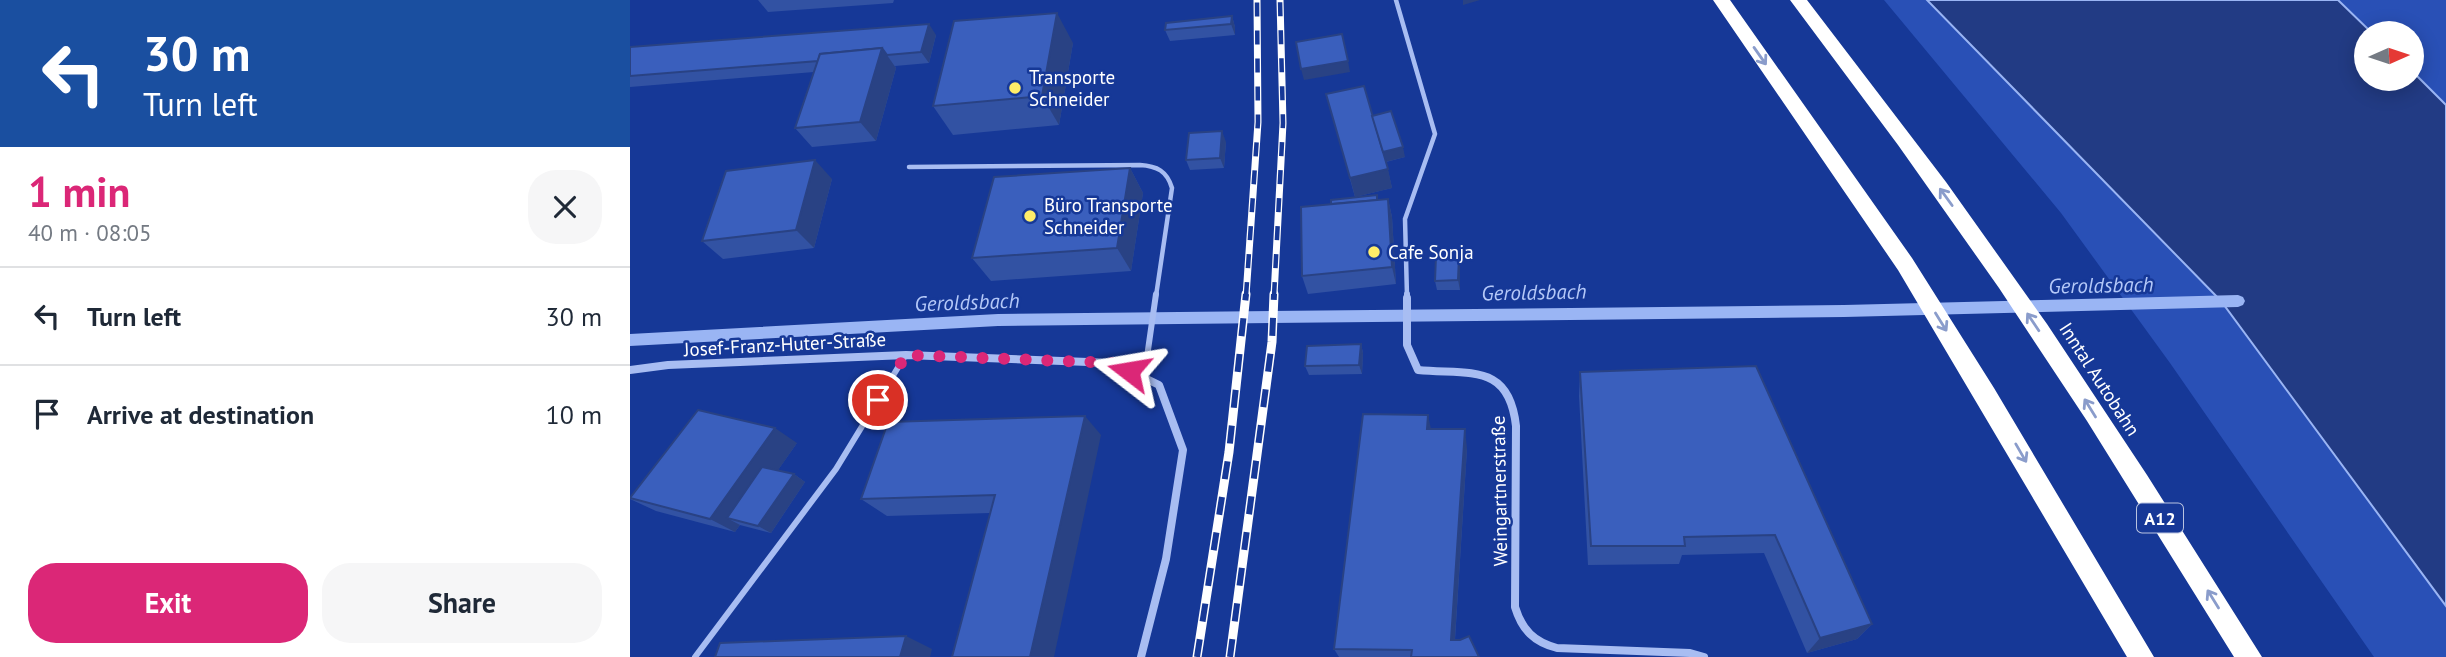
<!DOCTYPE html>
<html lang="en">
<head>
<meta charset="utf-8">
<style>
  :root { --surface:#fff; --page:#f6f6f7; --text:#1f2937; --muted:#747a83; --line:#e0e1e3; --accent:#db2777 }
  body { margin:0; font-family:"PT Sans",sans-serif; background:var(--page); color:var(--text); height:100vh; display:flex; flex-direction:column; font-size:26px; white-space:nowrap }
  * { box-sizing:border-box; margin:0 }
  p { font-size:23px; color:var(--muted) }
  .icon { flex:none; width:38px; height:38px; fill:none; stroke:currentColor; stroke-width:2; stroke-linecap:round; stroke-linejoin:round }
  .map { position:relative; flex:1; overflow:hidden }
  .details { display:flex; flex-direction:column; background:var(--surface); width:630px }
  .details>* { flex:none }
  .guide { background:#1a4fa0; color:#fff; overflow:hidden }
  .needle { width:46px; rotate:87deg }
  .tools { position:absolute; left:1724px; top:21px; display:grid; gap:14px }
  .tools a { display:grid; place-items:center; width:70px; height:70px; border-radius:50%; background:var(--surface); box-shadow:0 4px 18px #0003; font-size:35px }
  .pin { position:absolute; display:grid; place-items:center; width:60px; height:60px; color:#fff; margin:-30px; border:4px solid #fff; border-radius:50%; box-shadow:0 2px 7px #0007 }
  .me { position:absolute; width:77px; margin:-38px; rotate:284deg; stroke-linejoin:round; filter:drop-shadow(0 0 5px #0008) }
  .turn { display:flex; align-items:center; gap:24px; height:147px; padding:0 28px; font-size:32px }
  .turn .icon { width:91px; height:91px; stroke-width:2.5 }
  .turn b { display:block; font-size:49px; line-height:60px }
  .round { display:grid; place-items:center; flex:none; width:74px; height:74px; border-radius:28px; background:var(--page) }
  .overview { display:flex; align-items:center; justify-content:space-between; height:119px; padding:0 28px }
  h1 { font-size:42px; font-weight:700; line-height:52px; color:var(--accent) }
  .action { display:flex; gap:14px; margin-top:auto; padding:14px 28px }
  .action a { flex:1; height:80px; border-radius:28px; background:var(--accent); color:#fff; font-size:28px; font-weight:700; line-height:80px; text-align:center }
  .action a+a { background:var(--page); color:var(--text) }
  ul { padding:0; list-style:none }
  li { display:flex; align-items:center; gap:21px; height:98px; padding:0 28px; border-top:2px solid var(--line) }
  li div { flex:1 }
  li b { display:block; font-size:26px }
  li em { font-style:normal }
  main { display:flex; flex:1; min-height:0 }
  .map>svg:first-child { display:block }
  .green { fill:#2950b6 }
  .water { fill:#223b84; stroke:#9ab5f4; stroke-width:2 }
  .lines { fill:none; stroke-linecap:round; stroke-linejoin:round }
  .stream { fill:#9ab5f4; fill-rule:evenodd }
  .service-far1 { stroke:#a8bdf2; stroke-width:4.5 }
  .service { stroke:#a8bdf2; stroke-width:6 }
  .minor { stroke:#a8bdf2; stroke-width:8 }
  .motorway { fill:#fff; fill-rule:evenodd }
  .rail-far1-casing { stroke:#fff; stroke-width:7 }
  .rail-casing { stroke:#fff; stroke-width:9 }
  .rail-far1 { stroke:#163897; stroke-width:4.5; stroke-dasharray:14; stroke-linecap:butt }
  .rail { stroke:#163897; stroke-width:6; stroke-dasharray:18; stroke-linecap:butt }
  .wall { fill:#3252a3 }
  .shaded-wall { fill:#294284 }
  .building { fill:#3a5fbd; stroke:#294284; stroke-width:2 }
  .oneway { stroke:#8a9ccb }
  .route { stroke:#db2777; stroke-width:12; stroke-dasharray:0 21.6 }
  .poi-dot { fill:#ffed69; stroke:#163897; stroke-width:2.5 }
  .labels { text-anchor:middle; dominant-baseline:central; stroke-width:5; stroke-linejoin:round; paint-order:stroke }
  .shield { fill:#163897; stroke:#b9c3e0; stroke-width:2 }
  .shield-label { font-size:18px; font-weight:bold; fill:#fff }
  .poi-label { font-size:19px; fill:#fff; stroke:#163897; text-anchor:start }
  .street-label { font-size:19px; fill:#fff; stroke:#163897 }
  .water-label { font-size:21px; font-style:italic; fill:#b4c8f8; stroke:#163897 }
</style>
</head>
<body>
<main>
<section class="details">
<div class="guide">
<div class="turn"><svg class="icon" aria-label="left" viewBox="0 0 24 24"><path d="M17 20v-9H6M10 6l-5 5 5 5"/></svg><div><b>30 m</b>Turn left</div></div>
</div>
<div class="overview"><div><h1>1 min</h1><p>40 m · 08:05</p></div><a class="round"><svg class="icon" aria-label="close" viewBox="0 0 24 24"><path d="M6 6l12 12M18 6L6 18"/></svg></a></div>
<ul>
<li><svg class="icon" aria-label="left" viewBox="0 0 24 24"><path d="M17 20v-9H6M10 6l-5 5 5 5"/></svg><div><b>Turn left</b></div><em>30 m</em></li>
<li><svg class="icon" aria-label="arrive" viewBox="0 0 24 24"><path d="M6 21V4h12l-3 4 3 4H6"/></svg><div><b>Arrive at destination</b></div><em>10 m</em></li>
</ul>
<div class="action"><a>Exit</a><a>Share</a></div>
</section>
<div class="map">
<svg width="1816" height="657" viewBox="0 0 1816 657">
  <rect width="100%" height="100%" fill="#163897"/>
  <!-- green -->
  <g class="green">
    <path d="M 1254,0 L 1297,0 L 1591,301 L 1816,606 L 1816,657 L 1744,657 L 1540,363 L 1431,213 Z"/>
    <path d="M 1708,0 L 1816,0 L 1816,105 L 1782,71 L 1782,33 L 1742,33 Z"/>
  </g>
  <!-- water -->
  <path class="water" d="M 1297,0 L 1708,0 L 1742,33 L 1736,33 L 1736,79 L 1782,79 L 1782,71 L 1816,105 L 1816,606 L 1591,301 Z"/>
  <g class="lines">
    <!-- stream -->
    <path class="stream" d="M 1608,295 L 1613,297 L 1615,301 L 1613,305 L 1608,307 L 1214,317 L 368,326 L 0,346 L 0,334 L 368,314 L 1214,305 Z"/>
    <!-- service-far1 -->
    <g class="service-far1">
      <path d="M 766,0 L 805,134 L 775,219 L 777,296"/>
      <path d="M 279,167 L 510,165 C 527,166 537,171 542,188 L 526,296"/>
    </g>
    <!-- service -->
    <g class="service">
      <path d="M 777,294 L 777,298"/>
      <path d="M 514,378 L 526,294"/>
      <path d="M 65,657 L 206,469 L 275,356"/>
    </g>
    <!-- minor -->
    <g class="minor">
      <path d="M 777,298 L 777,345 L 788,370 C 839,375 879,362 886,426 L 885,607 C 892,630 904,642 927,648 L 1060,653 L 1074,657"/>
      <path d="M 0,370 L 38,365 L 276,355 L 484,363 L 529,385 L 553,450 L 536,559 L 511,657"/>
    </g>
    <!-- motorway -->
    <g class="motorway">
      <path d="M 1083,0 L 1100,0 L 1282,258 L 1364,388 L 1524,657 L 1497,657 L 1268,270 Z"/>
      <path d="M 1160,0 L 1177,0 L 1316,182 L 1417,324 L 1517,475 L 1632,657 L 1604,657 L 1457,421 L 1369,288 L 1268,145 Z"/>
    </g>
    <!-- rail-far1 casing -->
    <g class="rail-far1-casing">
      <g id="rail-far1">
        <path d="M 616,296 L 628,122 L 627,0"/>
        <path d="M 644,296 L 653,123 L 650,0"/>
      </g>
    </g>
    <!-- rail casing -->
    <g class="rail-casing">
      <g id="rail">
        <path d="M 567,657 L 599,452 L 616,294"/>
        <path d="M 600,657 L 642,342 L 644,294"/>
      </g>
    </g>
    <!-- rail-far1 -->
    <use href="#rail-far1" class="rail-far1"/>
    <!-- rail -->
    <use href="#rail" class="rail"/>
  </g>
  <!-- wall -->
  <g class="wall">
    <path d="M 128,0 L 264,0 L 263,3 L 138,12 Z"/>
    <path d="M 602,16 L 605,27 L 605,35 L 540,41 L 535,30 Z"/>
    <path d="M 306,35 L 299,63 L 265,66 L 266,68 L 246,141 L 182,147 L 165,128 L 184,72 L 0,87 L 0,47 Z"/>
    <path d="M 443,43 L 429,125 L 323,135 L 303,106 Z"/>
    <path d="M 696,94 L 742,116 L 775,157 L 756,162 L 762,188 L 725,197 Z"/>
    <path d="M 596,142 L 594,168 L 560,170 L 556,160 Z"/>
    <path d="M 500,168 L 513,193 L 501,271 L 361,281 L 342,258 Z"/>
    <path d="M 202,179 L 184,248 L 93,259 L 72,241 Z"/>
    <path d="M 758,199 L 762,217 L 766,284 L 678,294 L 672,276 L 748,200 Z"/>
    <path d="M 829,256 L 830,265 L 830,290 L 807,290 L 805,281 Z"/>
    <path d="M 731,344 L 733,353 L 732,374 L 679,375 L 675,366 Z"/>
    <path d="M 1126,366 L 1242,624 L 1227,639 L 1177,653 L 1134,553 L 1052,555 L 1049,564 L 958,565 L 949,396 L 950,372 Z"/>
    <path d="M 800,429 L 837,449 L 825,640 L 849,657 L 709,657 L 704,649 Z"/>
    <path d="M 471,435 L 360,513 L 257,516 L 231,499 Z"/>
    <path d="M 167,443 L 148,470 L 164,474 L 175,482 L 141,533 L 110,525 L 105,532 L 26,511 L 0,499 Z"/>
  </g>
  <!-- shaded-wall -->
  <g class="shaded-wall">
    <path d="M 833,0 L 850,0 L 833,5 Z"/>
    <path d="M 427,13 L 443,43 L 429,125 L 412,96 Z"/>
    <path d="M 602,16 L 605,27 L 605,35 L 601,24 Z"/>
    <path d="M 299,24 L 306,35 L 299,63 L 291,52 Z"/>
    <path d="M 252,48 L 266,68 L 246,141 L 230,122 Z"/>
    <path d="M 718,61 L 720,72 L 674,80 L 671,69 Z"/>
    <path d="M 592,131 L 596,142 L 594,168 L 590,158 Z"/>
    <path d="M 773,147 L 775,157 L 755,162 L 753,152 Z"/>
    <path d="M 185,160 L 202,179 L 184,248 L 166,230 Z"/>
    <path d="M 500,168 L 513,193 L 501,271 L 487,248 Z"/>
    <path d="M 758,169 L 762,188 L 725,197 L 720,178 Z"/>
    <path d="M 758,199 L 762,217 L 766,284 L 762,267 Z"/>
    <path d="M 829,256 L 830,265 L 830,290 L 828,280 Z"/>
    <path d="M 731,344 L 733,353 L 732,374 L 729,365 Z"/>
    <path d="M 798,415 L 802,434 L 797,429 Z"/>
    <path d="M 455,416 L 471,435 L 424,657 L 400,657 Z"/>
    <path d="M 145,428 L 167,443 L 112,522 L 97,518 L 110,525 L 105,532 L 80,519 Z"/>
    <path d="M 835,429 L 837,449 L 824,653 L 821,640 Z"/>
    <path d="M 164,474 L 175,482 L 141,533 L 128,526 Z"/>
    <path d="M 1242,624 L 1227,639 L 1177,653 L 1190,638 Z"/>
    <path d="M 276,636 L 302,649 L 300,657 L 270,657 Z"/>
  </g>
  <!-- building -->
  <g class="building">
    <path d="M 427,13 L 412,96 L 303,106 L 324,21 Z"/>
    <path d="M 602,16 L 601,24 L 535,30 L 536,23 Z"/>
    <path d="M 299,24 L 291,52 L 257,55 L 252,48 L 190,54 L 188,61 L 0,76 L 0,47 Z"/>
    <path d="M 712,34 L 718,61 L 671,69 L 666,42 Z"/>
    <path d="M 252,48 L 230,122 L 165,128 L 190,54 Z"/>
    <path d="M 734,86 L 758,169 L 720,178 L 696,94 Z"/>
    <path d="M 761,111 L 773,147 L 753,152 L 742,116 Z"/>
    <path d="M 592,131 L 590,158 L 556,160 L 559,133 Z"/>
    <path d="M 185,160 L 166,230 L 72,241 L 96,171 Z"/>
    <path d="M 500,168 L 487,248 L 342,258 L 364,177 Z"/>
    <path d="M 747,195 L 747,200 L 701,204 L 701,200 Z"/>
    <path d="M 758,199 L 762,267 L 672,276 L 671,207 Z"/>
    <path d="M 806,256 L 829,256 L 828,280 L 805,281 Z"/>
    <path d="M 731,344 L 729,365 L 675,366 L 677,346 Z"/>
    <path d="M 1126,366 L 1242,624 L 1190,638 L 1145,535 L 1054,537 L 1055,546 L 961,546 L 950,372 Z"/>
    <path d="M 68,410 L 145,428 L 80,519 L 0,498 Z"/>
    <path d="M 733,414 L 798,415 L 797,429 L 835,429 L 821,640 L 830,640 L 839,636 L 849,657 L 781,657 L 782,650 L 704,649 Z"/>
    <path d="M 455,416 L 400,657 L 322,657 L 365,495 L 231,499 L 258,422 Z"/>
    <path d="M 132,467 L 164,474 L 128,526 L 97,518 Z"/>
    <path d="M 276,636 L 270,657 L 85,657 L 90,643 Z"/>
  </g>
  <!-- one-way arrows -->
  <defs><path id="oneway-shaft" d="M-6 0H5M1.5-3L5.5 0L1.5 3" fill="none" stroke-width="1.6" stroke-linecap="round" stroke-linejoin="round" transform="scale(1.75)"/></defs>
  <g class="oneway">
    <use href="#oneway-shaft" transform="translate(1130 56) rotate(55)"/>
    <use href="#oneway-shaft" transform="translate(1316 197) rotate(-126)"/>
    <use href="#oneway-shaft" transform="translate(1311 322) rotate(58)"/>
    <use href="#oneway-shaft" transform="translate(1403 322) rotate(-124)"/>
    <use href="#oneway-shaft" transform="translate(1460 408) rotate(-122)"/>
    <use href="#oneway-shaft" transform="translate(1391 453) rotate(60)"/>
    <use href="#oneway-shaft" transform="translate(1583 599) rotate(-122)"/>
  </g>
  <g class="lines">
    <!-- route -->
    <path class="route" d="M 248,400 L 276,355 L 484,363 L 499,371"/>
  </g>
  <!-- markers -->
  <g class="poi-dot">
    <circle cx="385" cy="88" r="7"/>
    <circle cx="400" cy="216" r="7"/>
    <circle cx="744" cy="252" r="7"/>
  </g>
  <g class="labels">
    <!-- shield labels -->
    <rect class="shield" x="1507" y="503.5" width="46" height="29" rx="5"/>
    <g class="shield-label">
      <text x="1530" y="518">A12</text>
    </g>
    <!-- poi labels -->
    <g class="poi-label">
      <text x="399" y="77">Transporte<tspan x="399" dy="22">Schneider</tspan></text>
      <text x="414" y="205">Büro Transporte<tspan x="414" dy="22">Schneider</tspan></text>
      <text x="758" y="252">Cafe Sonja</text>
    </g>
    <!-- street labels -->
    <g class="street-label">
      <text transform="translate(155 344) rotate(-3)">Josef-Franz-Huter-Straße</text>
      <text transform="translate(1470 379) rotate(57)">Inntal Autobahn</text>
      <text transform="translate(869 491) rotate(-91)">Weingartnerstraße</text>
    </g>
    <!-- water labels -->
    <g class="water-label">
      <text transform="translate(1471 285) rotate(-1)">Geroldsbach</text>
      <text transform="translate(904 292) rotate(-1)">Geroldsbach</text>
      <text transform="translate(337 302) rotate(-2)">Geroldsbach</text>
    </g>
  </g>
</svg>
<div class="tools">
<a><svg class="needle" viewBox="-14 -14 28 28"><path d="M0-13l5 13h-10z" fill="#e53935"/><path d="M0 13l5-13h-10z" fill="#747a83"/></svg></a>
</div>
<div class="pin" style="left:248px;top:400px;background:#d93025"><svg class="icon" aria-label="arrive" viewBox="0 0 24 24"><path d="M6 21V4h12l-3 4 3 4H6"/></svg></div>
<svg class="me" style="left:499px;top:371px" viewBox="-20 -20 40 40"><path d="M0-17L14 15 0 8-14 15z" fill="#db2777" stroke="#fff" stroke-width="4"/></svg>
</div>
</main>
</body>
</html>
